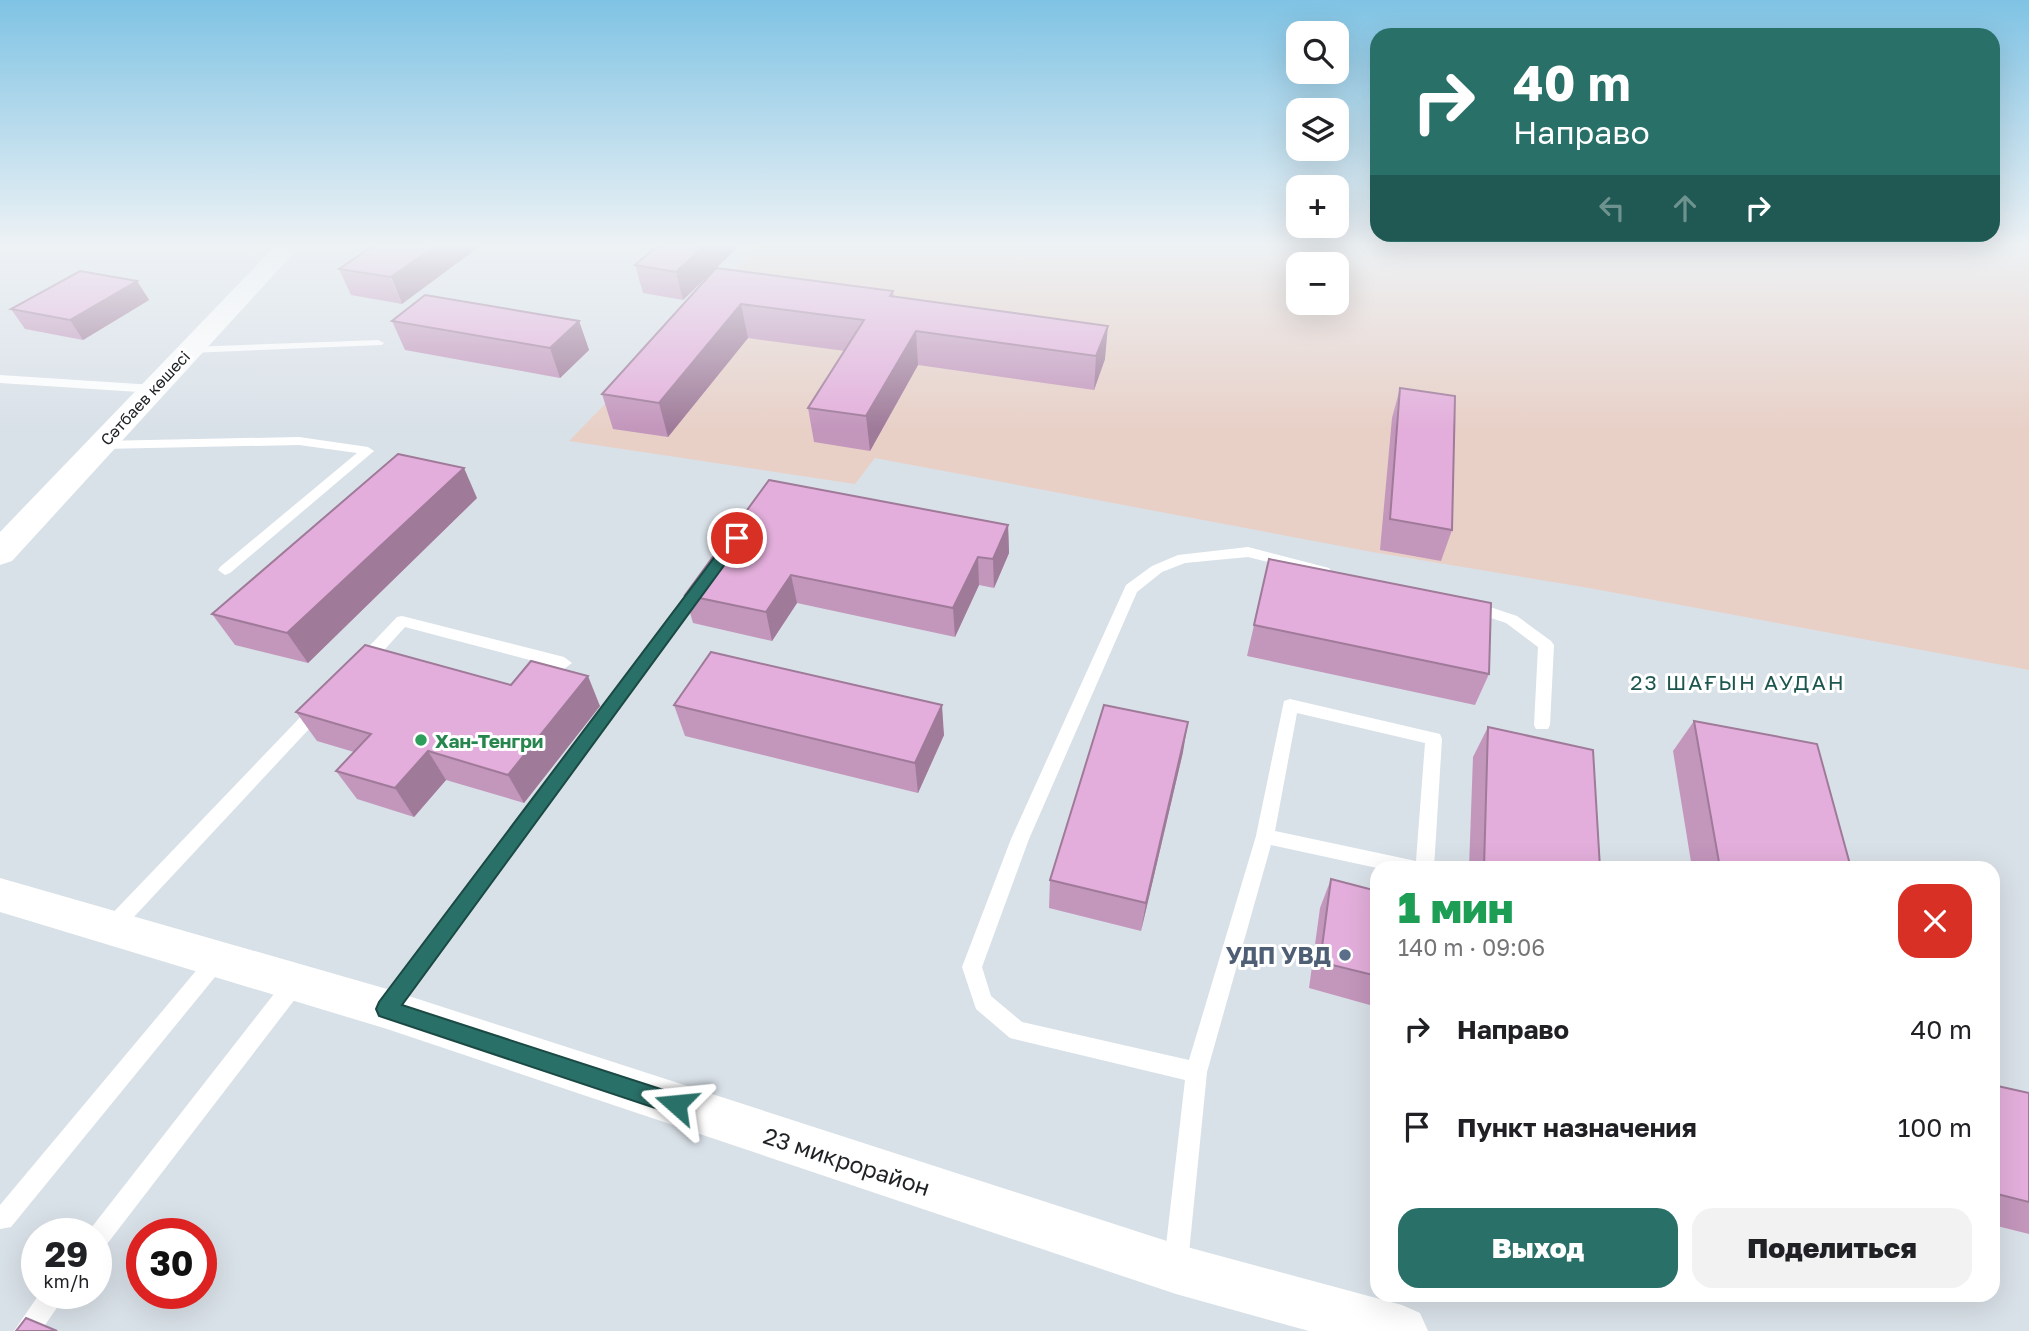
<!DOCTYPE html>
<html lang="ru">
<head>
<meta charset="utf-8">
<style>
  :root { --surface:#fff; --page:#f2f2f2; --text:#202124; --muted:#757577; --accent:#297068 }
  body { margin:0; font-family:"Golos Text",sans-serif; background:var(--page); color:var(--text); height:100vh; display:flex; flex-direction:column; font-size:26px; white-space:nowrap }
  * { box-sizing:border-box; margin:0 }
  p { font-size:23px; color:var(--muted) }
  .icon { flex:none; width:38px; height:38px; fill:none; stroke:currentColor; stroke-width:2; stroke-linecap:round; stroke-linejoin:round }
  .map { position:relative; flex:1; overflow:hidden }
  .details { position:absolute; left:1370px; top:861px; width:630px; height:441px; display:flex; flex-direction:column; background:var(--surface); border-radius:21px; box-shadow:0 7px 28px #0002 }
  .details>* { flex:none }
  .guide { position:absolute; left:1370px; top:28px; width:630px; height:214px; border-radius:21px; box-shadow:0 7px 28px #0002; background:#297068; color:#fff; overflow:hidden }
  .controls { position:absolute; left:1286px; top:21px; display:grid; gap:14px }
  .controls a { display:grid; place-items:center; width:63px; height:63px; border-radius:14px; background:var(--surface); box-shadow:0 7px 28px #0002; font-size:35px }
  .speed { position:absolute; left:21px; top:1218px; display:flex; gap:14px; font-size:35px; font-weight:700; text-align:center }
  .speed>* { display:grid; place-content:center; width:91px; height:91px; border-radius:50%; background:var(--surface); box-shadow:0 7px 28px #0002; line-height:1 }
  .speed small { font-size:18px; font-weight:400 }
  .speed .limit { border:10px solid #d22; background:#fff; color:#111 }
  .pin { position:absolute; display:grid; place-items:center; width:60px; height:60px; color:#fff; margin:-30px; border:4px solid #fff; border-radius:50%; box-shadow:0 2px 7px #0007 }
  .me { position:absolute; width:77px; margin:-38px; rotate:288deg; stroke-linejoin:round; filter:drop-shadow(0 0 5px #0008) }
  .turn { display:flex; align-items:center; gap:24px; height:147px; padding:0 28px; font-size:32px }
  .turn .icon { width:91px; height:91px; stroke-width:2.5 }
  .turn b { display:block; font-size:49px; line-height:60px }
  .lanes { display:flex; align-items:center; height:66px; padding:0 28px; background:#0003; justify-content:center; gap:35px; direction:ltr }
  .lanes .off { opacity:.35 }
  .round { display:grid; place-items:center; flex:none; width:74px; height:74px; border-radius:21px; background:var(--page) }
  .overview { display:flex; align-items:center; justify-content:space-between; height:119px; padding:0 28px }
  h1 { font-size:42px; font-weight:800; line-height:52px; color:#1e9e55 }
  .primary-button { display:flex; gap:14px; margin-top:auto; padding:14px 28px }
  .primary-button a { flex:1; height:80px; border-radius:21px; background:var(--accent); color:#fff; font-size:28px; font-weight:800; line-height:80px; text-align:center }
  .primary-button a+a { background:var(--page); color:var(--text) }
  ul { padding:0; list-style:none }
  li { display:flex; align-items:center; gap:21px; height:98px; padding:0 28px }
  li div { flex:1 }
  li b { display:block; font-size:26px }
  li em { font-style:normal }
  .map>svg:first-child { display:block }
  .industrial { fill:#e8d0c7; fill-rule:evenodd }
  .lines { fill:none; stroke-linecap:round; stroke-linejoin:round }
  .lane { fill:#fff; fill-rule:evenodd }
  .street { fill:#fff; fill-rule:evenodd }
  .secondary { fill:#fff; fill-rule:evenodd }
  .wall { fill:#c396bc }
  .shaded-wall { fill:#9f7a99 }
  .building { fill:#e3aedb; stroke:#9f7a99; stroke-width:2 }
  .route { fill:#297068; stroke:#1b4944; stroke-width:2 }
  .leisure-dot { fill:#2e9e5b; stroke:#fff; stroke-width:2.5 }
  .service-dot { fill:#5c6f8a; stroke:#fff; stroke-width:2.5 }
  .labels { text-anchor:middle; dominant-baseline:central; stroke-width:6; stroke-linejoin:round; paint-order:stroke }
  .far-street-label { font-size:16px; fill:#1f2224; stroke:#fff }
  .leisure-label { font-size:19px; font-weight:bold; fill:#27864d; stroke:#fff; text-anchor:start }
  .neighbourhood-label { font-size:21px; letter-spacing:2px; fill:#1c564f; stroke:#fff }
  .near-service-label { font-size:23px; font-weight:bold; fill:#4e5e75; stroke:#fff; text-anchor:end }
  .near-street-label { font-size:23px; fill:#1f2224; stroke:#fff }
</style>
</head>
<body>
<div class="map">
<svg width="2029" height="1331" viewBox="0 0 2029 1331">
  <rect width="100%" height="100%" fill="#d9e1e8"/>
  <!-- industrial -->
  <path class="industrial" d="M 760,244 L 2029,244 L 2029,670 L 1589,588 L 1372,552 L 875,458 L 855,484 L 569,441 ZM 1298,264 L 1337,264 L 1337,303 L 1298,303 Z"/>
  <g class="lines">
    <!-- lane -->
    <g class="lane">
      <path d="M 378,340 L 384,343 L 382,345 L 190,353 L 184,350 L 190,347 Z"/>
      <path d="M 0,375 L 154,385 L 160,389 L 154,393 L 0,383 Z"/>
      <path d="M 299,437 L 368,447 L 374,451 L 230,573 L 225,575 L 218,570 L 220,567 L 357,453 L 299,445 L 101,449 L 95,445 L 101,441 Z"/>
      <path d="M 1248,547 L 1329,568 L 1331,571 L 1324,576 L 1248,557 L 1185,563 L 1162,572 L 1137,592 L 1029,839 L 982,967 L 991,996 L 1022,1022 L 1189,1060 L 1256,836 L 1284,701 L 1290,699 L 1440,734 L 1442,739 L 1434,868 L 1377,868 L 1271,845 L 1207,1072 L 1188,1263 L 1184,1271 L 1176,1275 L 1168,1271 L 1164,1263 L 1185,1080 L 1010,1038 L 976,1009 L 962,967 L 1011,839 L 1126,585 L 1152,566 L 1178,555 ZM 1297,713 L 1425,743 L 1416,861 L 1275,831 Z"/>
      <path d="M 701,582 L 708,587 L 706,591 L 394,1016 L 387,1019 L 380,1016 L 377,1009 L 380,1002 L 696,583 Z"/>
      <path d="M 1472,601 L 1517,616 L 1551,641 L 1554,645 L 1550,725 L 1548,729 L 1536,729 L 1534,725 L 1538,647 L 1506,623 L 1467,610 L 1465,606 Z"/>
      <path d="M 402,616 L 564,657 L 572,663 L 564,669 L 405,627 L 368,668 L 356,668 L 354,664 L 356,660 L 397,617 Z"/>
      <path d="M 317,704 L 323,706 L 325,710 L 323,714 L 118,934 L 111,937 L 104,934 L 101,928 L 104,922 L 311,706 Z"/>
      <path d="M 217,951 L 224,954 L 227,960 L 224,966 L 11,1227 L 0,1229 L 0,1205 L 210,954 Z"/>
      <path d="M 295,974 L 302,976 L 305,983 L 302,990 L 104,1248 L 96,1252 L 96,1234 L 87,1234 L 88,1232 L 288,976 Z"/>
      <path d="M 40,1293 L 67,1293 L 41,1331 L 14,1331 Z"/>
    </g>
    <!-- street -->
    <path class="street" d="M 0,878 L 387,989 L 1176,1244 L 1402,1305 L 1420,1313 L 1428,1331 L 1309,1331 L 1176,1294 L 387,1029 L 0,912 Z"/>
    <!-- secondary -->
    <path class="secondary" d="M 277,244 L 302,244 L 12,561 L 0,565 L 0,532 Z"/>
  </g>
  <!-- wall -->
  <g class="wall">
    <path d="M 376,244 L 402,304 L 351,295 L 339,269 Z"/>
    <path d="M 741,244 L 683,300 L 643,293 L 635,265 Z"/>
    <path d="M 716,268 L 893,291 L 894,297 L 1105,359 L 1094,390 L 918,365 L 870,451 L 814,442 L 808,408 L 845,351 L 748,338 L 668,437 L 613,429 L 602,394 Z"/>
    <path d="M 137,281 L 149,300 L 83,340 L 25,329 L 11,309 Z"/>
    <path d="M 392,321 L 579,321 L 589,350 L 560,378 L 405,350 Z"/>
    <path d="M 1400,388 L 1452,530 L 1441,561 L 1380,550 L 1392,418 Z"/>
    <path d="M 477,498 L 308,663 L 235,645 L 212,614 Z"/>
    <path d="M 1008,525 L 1009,553 L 994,588 L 979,585 L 955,637 L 797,603 L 772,641 L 693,623 L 685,595 Z"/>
    <path d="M 1269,559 L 1489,674 L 1475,705 L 1247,656 Z"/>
    <path d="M 511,685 L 600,706 L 524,803 L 446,780 L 414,817 L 357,799 L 336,771 L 354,752 L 317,741 L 296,712 Z"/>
    <path d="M 674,705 L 944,735 L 918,793 L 685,736 Z"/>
    <path d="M 1694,721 L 1851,868 L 1692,868 L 1673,751 Z"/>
    <path d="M 1488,727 L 1600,868 L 1469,868 L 1473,757 Z"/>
    <path d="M 1183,752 L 1141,931 L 1049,908 L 1050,880 Z"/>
    <path d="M 1331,879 L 1377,891 L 1377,1007 L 1309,988 L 1320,908 Z"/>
    <path d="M 1993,1085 L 2029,1093 L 2029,1234 L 1993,1225 Z"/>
  </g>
  <!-- shaded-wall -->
  <g class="shaded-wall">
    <path d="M 438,244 L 483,244 L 402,304 L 391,277 Z"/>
    <path d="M 706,244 L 741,244 L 683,300 L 676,272 Z"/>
    <path d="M 137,281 L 149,300 L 83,340 L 70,320 Z"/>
    <path d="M 741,304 L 748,338 L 668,437 L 659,403 Z"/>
    <path d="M 579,321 L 589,350 L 560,378 L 550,348 Z"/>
    <path d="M 1108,326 L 1105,359 L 1094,390 L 1096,356 Z"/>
    <path d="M 916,331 L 918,365 L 870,451 L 866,416 Z"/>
    <path d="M 464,468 L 477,498 L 308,663 L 287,633 Z"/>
    <path d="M 1008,525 L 1009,553 L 994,588 L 993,559 Z"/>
    <path d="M 978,557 L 979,585 L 955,637 L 953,608 Z"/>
    <path d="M 791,575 L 797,603 L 772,641 L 766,612 Z"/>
    <path d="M 588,676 L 600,706 L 524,803 L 508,775 Z"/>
    <path d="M 942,705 L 944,735 L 918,793 L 915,763 Z"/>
    <path d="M 1188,722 L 1183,752 L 1141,931 L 1146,903 Z"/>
    <path d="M 428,751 L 446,780 L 414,817 L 395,788 Z"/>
  </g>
  <!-- building -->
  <g class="building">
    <path d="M 376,244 L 438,244 L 391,277 L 339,269 Z"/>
    <path d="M 660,244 L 706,244 L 676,272 L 635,265 Z"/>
    <path d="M 716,268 L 893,291 L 890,296 L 1108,326 L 1096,356 L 916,331 L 866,416 L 808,408 L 864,320 L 741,304 L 659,403 L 602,394 Z"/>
    <path d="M 80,271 L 137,281 L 70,320 L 11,309 Z"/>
    <path d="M 425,295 L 579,321 L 550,348 L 392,321 Z"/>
    <path d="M 1400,388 L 1455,396 L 1452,530 L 1390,519 Z"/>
    <path d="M 398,454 L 464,468 L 287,633 L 212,614 Z"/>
    <path d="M 769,480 L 1008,525 L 993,559 L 978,557 L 953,608 L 791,575 L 766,612 L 685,595 Z"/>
    <path d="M 1269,559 L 1491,603 L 1489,674 L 1254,625 Z"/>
    <path d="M 365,645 L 511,685 L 531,661 L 588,676 L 508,775 L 428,751 L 395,788 L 336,771 L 371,734 L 296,712 Z"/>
    <path d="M 711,652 L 942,705 L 915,763 L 674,705 Z"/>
    <path d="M 1104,705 L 1188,722 L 1146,903 L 1050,880 Z"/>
    <path d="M 1694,721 L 1817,744 L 1851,868 L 1720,868 Z"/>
    <path d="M 1488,727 L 1593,750 L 1600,868 L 1484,868 Z"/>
    <path d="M 1331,879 L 1377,891 L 1377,976 L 1320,962 Z"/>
    <path d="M 1993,1085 L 2029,1093 L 2029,1202 L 1993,1193 Z"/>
    <path d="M 26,1318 L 57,1331 L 16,1331 Z"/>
  </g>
  <!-- sky -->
  <linearGradient id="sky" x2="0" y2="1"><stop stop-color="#7fc3e4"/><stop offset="0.57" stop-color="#eef2f5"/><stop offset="1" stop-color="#eef2f5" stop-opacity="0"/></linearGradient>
  <rect width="2029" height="430" fill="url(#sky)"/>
  <!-- route -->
  <path class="route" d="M 737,533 L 745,538 L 742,541 L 402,1005 L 676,1094 L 684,1097 L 687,1104 L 684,1112 L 676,1115 L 379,1016 L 376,1009 L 379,1002 L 732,534 Z"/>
  <!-- markers -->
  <circle class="leisure-dot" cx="421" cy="740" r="7"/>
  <circle class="service-dot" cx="1345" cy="955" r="7"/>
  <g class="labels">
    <!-- far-street labels -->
    <g class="far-street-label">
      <text transform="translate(145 398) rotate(-47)">Сәтбаев көшесі</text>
    </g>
    <!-- leisure labels -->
    <g class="leisure-label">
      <text x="435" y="740">Хан-Тенгри</text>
    </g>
    <!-- neighbourhood labels -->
    <g class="neighbourhood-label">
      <text x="1738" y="682">23 ШАҒЫН АУДАН</text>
    </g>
    <!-- near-service labels -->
    <g class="near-service-label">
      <text x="1331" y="955">УДП УВД</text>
    </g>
    <!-- near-street labels -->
    <g class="near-street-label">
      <text transform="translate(847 1161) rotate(18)">23 микрорайон</text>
    </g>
  </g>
</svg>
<div class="controls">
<a><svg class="icon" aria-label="search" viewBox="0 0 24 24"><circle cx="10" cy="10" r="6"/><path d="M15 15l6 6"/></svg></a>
<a><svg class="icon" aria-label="layers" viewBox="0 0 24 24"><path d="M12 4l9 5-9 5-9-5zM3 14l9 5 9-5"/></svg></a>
<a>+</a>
<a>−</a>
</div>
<div class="speed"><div>29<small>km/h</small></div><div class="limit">30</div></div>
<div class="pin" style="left:737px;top:538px;background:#d93025"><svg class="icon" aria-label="arrive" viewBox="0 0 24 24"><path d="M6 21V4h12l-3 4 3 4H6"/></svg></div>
<svg class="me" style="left:676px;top:1104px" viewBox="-20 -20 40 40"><path d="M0-17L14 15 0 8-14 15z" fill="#297068" stroke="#fff" stroke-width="4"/></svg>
<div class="guide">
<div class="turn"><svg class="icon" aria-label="right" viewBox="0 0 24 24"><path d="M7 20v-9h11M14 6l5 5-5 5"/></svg><div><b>40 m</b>Направо</div></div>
<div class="lanes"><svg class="icon off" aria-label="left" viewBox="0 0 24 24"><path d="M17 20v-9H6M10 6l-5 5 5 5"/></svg><svg class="icon off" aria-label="ahead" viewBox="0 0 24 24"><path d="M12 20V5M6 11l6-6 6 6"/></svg><svg class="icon" aria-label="right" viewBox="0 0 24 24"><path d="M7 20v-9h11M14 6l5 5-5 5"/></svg></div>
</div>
<section class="details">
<div class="overview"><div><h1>1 мин</h1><p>140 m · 09:06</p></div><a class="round" style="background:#d93025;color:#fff"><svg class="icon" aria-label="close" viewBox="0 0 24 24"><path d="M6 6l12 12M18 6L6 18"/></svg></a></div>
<ul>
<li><svg class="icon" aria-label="right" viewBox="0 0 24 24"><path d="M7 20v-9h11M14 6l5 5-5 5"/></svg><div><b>Направо</b></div><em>40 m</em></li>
<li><svg class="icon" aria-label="arrive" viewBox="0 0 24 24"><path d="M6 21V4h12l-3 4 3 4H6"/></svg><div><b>Пункт назначения</b></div><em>100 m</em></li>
</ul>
<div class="primary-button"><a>Выход</a><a>Поделиться</a></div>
</section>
</div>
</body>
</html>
